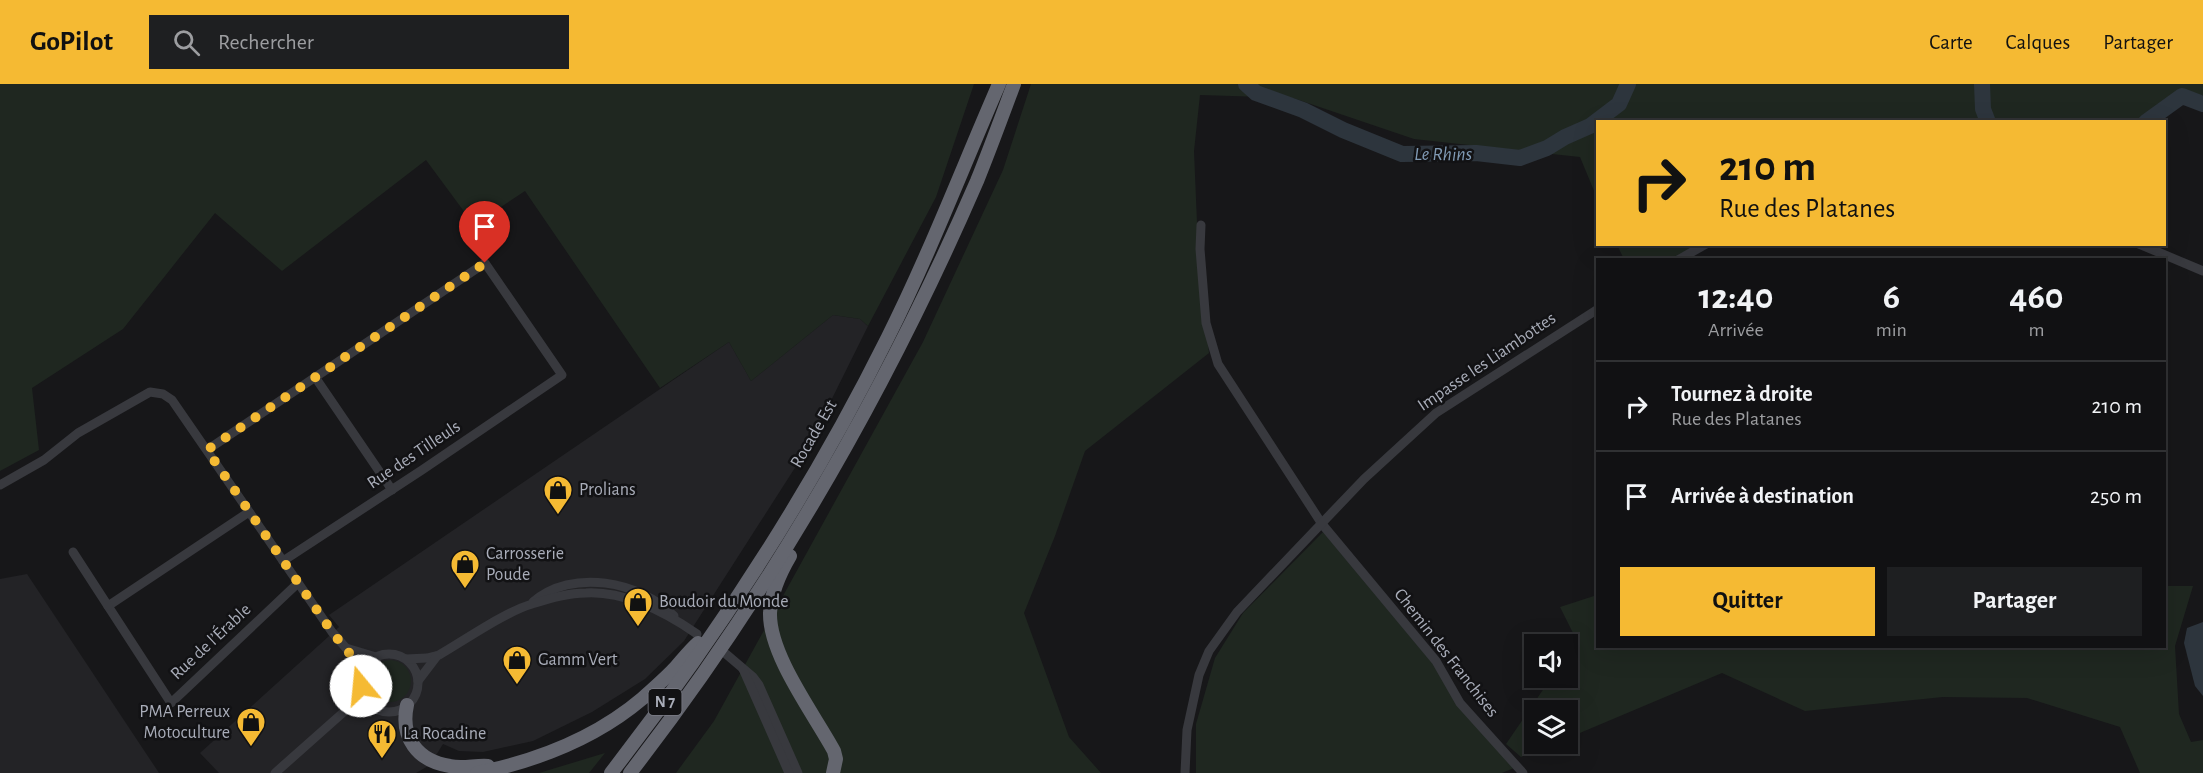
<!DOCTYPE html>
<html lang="fr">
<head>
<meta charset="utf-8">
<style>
  :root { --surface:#111113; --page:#1e1f21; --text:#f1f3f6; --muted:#9c9da0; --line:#303133; --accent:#f5ba33 }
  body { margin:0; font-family:"Alegreya Sans",sans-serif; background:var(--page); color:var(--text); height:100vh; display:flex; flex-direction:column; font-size:22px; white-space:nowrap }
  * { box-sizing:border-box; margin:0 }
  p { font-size:20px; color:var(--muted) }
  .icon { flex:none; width:33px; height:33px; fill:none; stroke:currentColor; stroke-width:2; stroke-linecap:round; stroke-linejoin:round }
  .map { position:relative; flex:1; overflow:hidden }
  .details { position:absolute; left:1596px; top:174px; width:570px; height:390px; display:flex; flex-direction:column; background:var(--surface); border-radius:0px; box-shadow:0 6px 24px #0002,0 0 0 2px var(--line) }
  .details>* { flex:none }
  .hud { position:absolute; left:1596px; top:36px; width:570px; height:126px; border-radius:0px; box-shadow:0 6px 24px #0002,0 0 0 2px var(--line); background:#f5ba33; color:#111; overflow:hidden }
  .controls { position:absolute; left:1524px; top:550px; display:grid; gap:12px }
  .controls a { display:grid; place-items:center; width:54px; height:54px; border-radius:0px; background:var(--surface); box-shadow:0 6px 24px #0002,0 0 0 2px var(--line); font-size:30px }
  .pin { position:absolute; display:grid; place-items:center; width:51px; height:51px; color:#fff; margin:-62px -26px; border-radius:50% 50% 50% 0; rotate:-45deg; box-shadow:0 0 6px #0007 }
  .pin .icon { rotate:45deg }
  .me { position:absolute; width:66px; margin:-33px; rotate:343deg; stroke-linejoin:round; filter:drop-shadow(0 0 4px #0008) }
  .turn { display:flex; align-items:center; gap:21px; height:126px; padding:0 24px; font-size:27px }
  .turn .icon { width:78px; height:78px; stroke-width:2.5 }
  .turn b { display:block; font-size:42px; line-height:51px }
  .eta { display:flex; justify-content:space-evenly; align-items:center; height:102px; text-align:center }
  .eta b { font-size:36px; font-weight:700; line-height:42px }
  .primary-button { display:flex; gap:12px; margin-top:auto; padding:12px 24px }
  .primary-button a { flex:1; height:69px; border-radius:0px; background:var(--accent); color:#111; font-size:24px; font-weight:700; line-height:69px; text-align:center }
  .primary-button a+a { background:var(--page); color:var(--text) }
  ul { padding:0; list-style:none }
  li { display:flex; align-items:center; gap:18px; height:90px; padding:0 24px; border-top:2px solid var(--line) }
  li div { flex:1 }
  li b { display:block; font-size:22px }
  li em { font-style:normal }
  header { display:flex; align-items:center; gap:36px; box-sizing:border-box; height:84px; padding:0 30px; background:var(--accent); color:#111 }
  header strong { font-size:28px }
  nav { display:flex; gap:33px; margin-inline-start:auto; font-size:21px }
  .search { width:420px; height:54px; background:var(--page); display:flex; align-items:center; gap:15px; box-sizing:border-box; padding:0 21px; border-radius:0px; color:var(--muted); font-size:22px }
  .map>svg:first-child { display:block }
  .built { fill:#232326 }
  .green { fill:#1f2720 }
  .water { fill:#2d353d }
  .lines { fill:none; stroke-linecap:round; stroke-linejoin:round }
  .river { stroke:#2d353d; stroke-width:16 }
  .minor { stroke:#38393e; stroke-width:9 }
  .highway { stroke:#64666f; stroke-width:14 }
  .route { stroke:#f5ba33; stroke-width:10; stroke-dasharray:0 18 }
  .labels { text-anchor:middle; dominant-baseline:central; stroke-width:5; stroke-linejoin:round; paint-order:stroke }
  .shield { fill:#121214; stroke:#7c7e88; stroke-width:1.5 }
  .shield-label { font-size:16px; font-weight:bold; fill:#a9adb9 }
  .street-label { font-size:18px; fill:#a9adb9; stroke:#121214 }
  .poi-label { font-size:18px; fill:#a9adb9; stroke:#121214; text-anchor:start }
  .water-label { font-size:20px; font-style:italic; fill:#809ab4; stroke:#121214 }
</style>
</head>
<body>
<header>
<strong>GoPilot</strong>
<div class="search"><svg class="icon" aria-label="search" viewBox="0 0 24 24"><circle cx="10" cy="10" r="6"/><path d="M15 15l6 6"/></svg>Rechercher</div>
<nav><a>Carte</a><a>Calques</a><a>Partager</a></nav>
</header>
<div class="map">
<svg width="2203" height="689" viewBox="0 0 2203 689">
  <rect width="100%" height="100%" fill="#171719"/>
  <!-- built -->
  <g class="built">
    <path d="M 833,231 L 860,235 L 868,242 L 807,365 L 684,557 L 645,595 L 592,628 L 533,657 L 483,668 L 459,667 L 443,660 L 430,681 L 416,689 L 219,689 L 200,669 L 339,543 L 329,531 L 729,258 L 751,297 Z"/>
    <path d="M 27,490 L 159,689 L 0,689 L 0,495 Z"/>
  </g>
  <!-- green -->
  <g class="green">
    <path d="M 0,0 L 974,0 L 936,113 L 868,242 L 860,235 L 833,231 L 751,297 L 729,258 L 660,304 L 525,107 L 474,141 L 426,76 L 282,187 L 215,129 L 123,245 L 32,304 L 39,366 L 0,387 Z"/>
    <path d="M 1031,0 L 2203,0 L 2203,11 L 2191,14 L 2145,37 L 1598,38 L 1597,114 L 1580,73 L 1414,55 L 1293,14 L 1200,11 L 1194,67 L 1198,163 L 1209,269 L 1085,367 L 1055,452 L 1024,529 L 1069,653 L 1101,689 L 676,689 L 714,637 L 923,258 L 1003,86 Z"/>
    <path d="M 1617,161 L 1699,161 L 1670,176 L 1624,175 Z"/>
    <path d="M 1323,448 L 1434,581 L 1514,684 L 1502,689 L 1196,689 L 1196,640 L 1215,574 L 1243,529 Z"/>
    <path d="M 2165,502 L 2193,502 L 2175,562 L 2179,630 L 2191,658 L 2203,656 L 2203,689 L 2140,689 L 2120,643 L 2027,614 L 1943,613 L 1805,627 L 1722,589 L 1568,654 L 1568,627 L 1534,627 L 1534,660 L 1553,660 L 1521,673 L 1506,660 L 1551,594 L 1568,594 L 1568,571 L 1577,557 L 1560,523 L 1597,511 L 1598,562 L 2164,562 Z"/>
    <circle cx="390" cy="597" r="21"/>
    <path d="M 605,669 L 589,689 L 539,689 Z"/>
  </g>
  <!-- water -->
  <path class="water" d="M 2203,538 L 2203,612 L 2195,602 L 2184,559 L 2187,544 Z"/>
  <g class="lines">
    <!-- river -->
    <g class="river">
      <path d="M 1246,0 L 1256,9 L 1303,26 L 1343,46 L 1402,70 L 1476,69 L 1520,74 L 1547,64 L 1565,53 L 1590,42 L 1619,20 L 1628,0"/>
      <path d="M 1982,0 L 1983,25 L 1988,38"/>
      <path d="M 2146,38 L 2182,12 L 2203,20"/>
    </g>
    <!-- minor -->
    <g class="minor">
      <path d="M 1201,141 L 1200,165 L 1206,239 L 1218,280 L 1322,440 L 1436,577 L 1460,619 L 1523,689"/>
      <path d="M 2139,160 L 2203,187"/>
      <path d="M 1678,176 L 1706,160"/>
      <path d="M 315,293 L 392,406"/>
      <path d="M 207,366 L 485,179 L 562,291 L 422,386 L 283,477"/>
      <path d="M 0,401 L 44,376 L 78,349 L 150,308 L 163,310 L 172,316 L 332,548 L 346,564 L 362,591"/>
      <path d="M 249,428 L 108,522 L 171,619 L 298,499"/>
      <path d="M 73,468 L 108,522"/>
      <path d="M 533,518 C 572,484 640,497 674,532"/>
      <path d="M 346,564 L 376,573"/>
      <path d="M 726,570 L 753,593 L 759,601 L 798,689"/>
      <circle cx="389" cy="599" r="29"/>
      <path d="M 406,575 L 427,574 L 439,571 C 465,556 505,528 532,520 C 549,515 568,509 586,509 C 625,507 665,528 697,550"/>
      <path d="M 743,585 L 789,689"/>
      <path d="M 418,597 L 437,572"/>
      <path d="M 346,626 L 371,621"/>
      <path d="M 275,689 L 346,626 L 361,602"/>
      <path d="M 1185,689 L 1187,646 L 1199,591 L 1209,567 L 1237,528 L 1364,395 L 1436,329 L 1598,225"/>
    </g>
    <!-- highway -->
    <g class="highway">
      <path d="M 790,472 C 780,489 771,508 770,529 C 769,571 814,630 834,667 L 836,675 L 833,689"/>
      <path d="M 407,621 C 400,653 417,677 450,682 C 462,685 475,681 488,682"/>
      <path d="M 477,689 C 536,677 596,654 643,614 C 654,604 666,594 676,583 C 683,575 690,566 698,559"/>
      <path d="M 611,689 C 715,555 812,406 888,253 C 929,171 962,85 999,0"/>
      <path d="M 630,689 C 770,508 886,307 977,97 C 990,65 1002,32 1014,0"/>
    </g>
  </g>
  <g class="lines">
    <!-- route -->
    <path class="route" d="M 361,602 C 360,577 347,567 332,548 L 207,366 L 485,179"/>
  </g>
  <!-- icons -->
  <defs>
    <g id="shop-pin" transform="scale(1.5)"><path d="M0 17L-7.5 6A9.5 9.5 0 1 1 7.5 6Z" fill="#f5ba33" stroke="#121214"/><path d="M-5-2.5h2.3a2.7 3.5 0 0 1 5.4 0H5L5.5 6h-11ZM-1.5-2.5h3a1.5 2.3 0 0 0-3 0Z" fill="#111"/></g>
    <g id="restaurant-pin" transform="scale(1.5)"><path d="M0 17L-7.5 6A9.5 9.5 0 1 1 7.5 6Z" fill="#f5ba33" stroke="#121214"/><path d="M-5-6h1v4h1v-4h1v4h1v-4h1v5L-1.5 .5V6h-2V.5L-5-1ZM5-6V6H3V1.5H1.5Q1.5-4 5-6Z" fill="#111"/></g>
  </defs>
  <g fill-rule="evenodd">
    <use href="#shop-pin" x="558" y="406"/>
    <use href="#shop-pin" x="465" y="480"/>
    <use href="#shop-pin" x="638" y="518"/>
    <use href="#shop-pin" x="517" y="576"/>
    <use href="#shop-pin" x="251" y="638"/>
    <use href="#restaurant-pin" x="382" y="650"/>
  </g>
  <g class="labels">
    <!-- shield labels -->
    <rect class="shield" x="648.5" y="605" width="33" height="26" rx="4.5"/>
    <g class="shield-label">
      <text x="665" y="618">N 7</text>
    </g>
    <!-- street labels -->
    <g class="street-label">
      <text transform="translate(1487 278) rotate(-34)">Impasse les Liambottes</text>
      <text transform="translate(814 350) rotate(-60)">Rocade Est</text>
      <text transform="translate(414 371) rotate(-34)">Rue des Tilleuls</text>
      <text transform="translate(211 558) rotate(-43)">Rue de l’Érable</text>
      <text transform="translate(1446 569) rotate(52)">Chemin des Franchises</text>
    </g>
    <!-- poi labels -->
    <g class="poi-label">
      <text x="579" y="406">Prolians</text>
      <text x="486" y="470">Carrosserie<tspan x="486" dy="21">Poude</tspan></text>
      <text x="659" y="518">Boudoir du Monde</text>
      <text x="538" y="576">Gamm Vert</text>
      <text x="230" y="628" text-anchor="end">PMA Perreux<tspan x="230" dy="21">Motoculture</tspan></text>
      <text x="403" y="650">La Rocadine</text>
    </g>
    <!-- water labels -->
    <g class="water-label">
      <text x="1443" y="70">Le Rhins</text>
    </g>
  </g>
</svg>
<div class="controls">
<a><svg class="icon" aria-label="sound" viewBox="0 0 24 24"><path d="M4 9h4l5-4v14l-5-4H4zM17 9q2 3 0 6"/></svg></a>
<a><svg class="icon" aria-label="layers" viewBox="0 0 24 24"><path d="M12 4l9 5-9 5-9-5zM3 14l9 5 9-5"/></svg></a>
</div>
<div class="pin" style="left:485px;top:179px;background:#d93025"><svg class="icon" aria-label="arrive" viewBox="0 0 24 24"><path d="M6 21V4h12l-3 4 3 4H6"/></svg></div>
<svg class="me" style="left:361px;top:602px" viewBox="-20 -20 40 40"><circle r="19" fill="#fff"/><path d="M0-13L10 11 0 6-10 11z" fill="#f5ba33"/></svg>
<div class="hud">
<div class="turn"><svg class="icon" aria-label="right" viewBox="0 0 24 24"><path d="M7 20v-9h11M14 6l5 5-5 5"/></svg><div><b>210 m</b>Rue des Platanes</div></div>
</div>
<section class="details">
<div class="eta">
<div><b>12:40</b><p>Arrivée</p></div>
<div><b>6</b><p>min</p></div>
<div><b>460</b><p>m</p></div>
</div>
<ul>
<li><svg class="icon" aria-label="right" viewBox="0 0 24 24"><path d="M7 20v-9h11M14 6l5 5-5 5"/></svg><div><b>Tournez à droite</b><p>Rue des Platanes</p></div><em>210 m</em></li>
<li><svg class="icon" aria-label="arrive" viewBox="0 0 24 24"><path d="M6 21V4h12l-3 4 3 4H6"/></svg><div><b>Arrivée à destination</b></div><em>250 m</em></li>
</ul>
<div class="primary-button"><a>Quitter</a><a>Partager</a></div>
</section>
</div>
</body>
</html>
